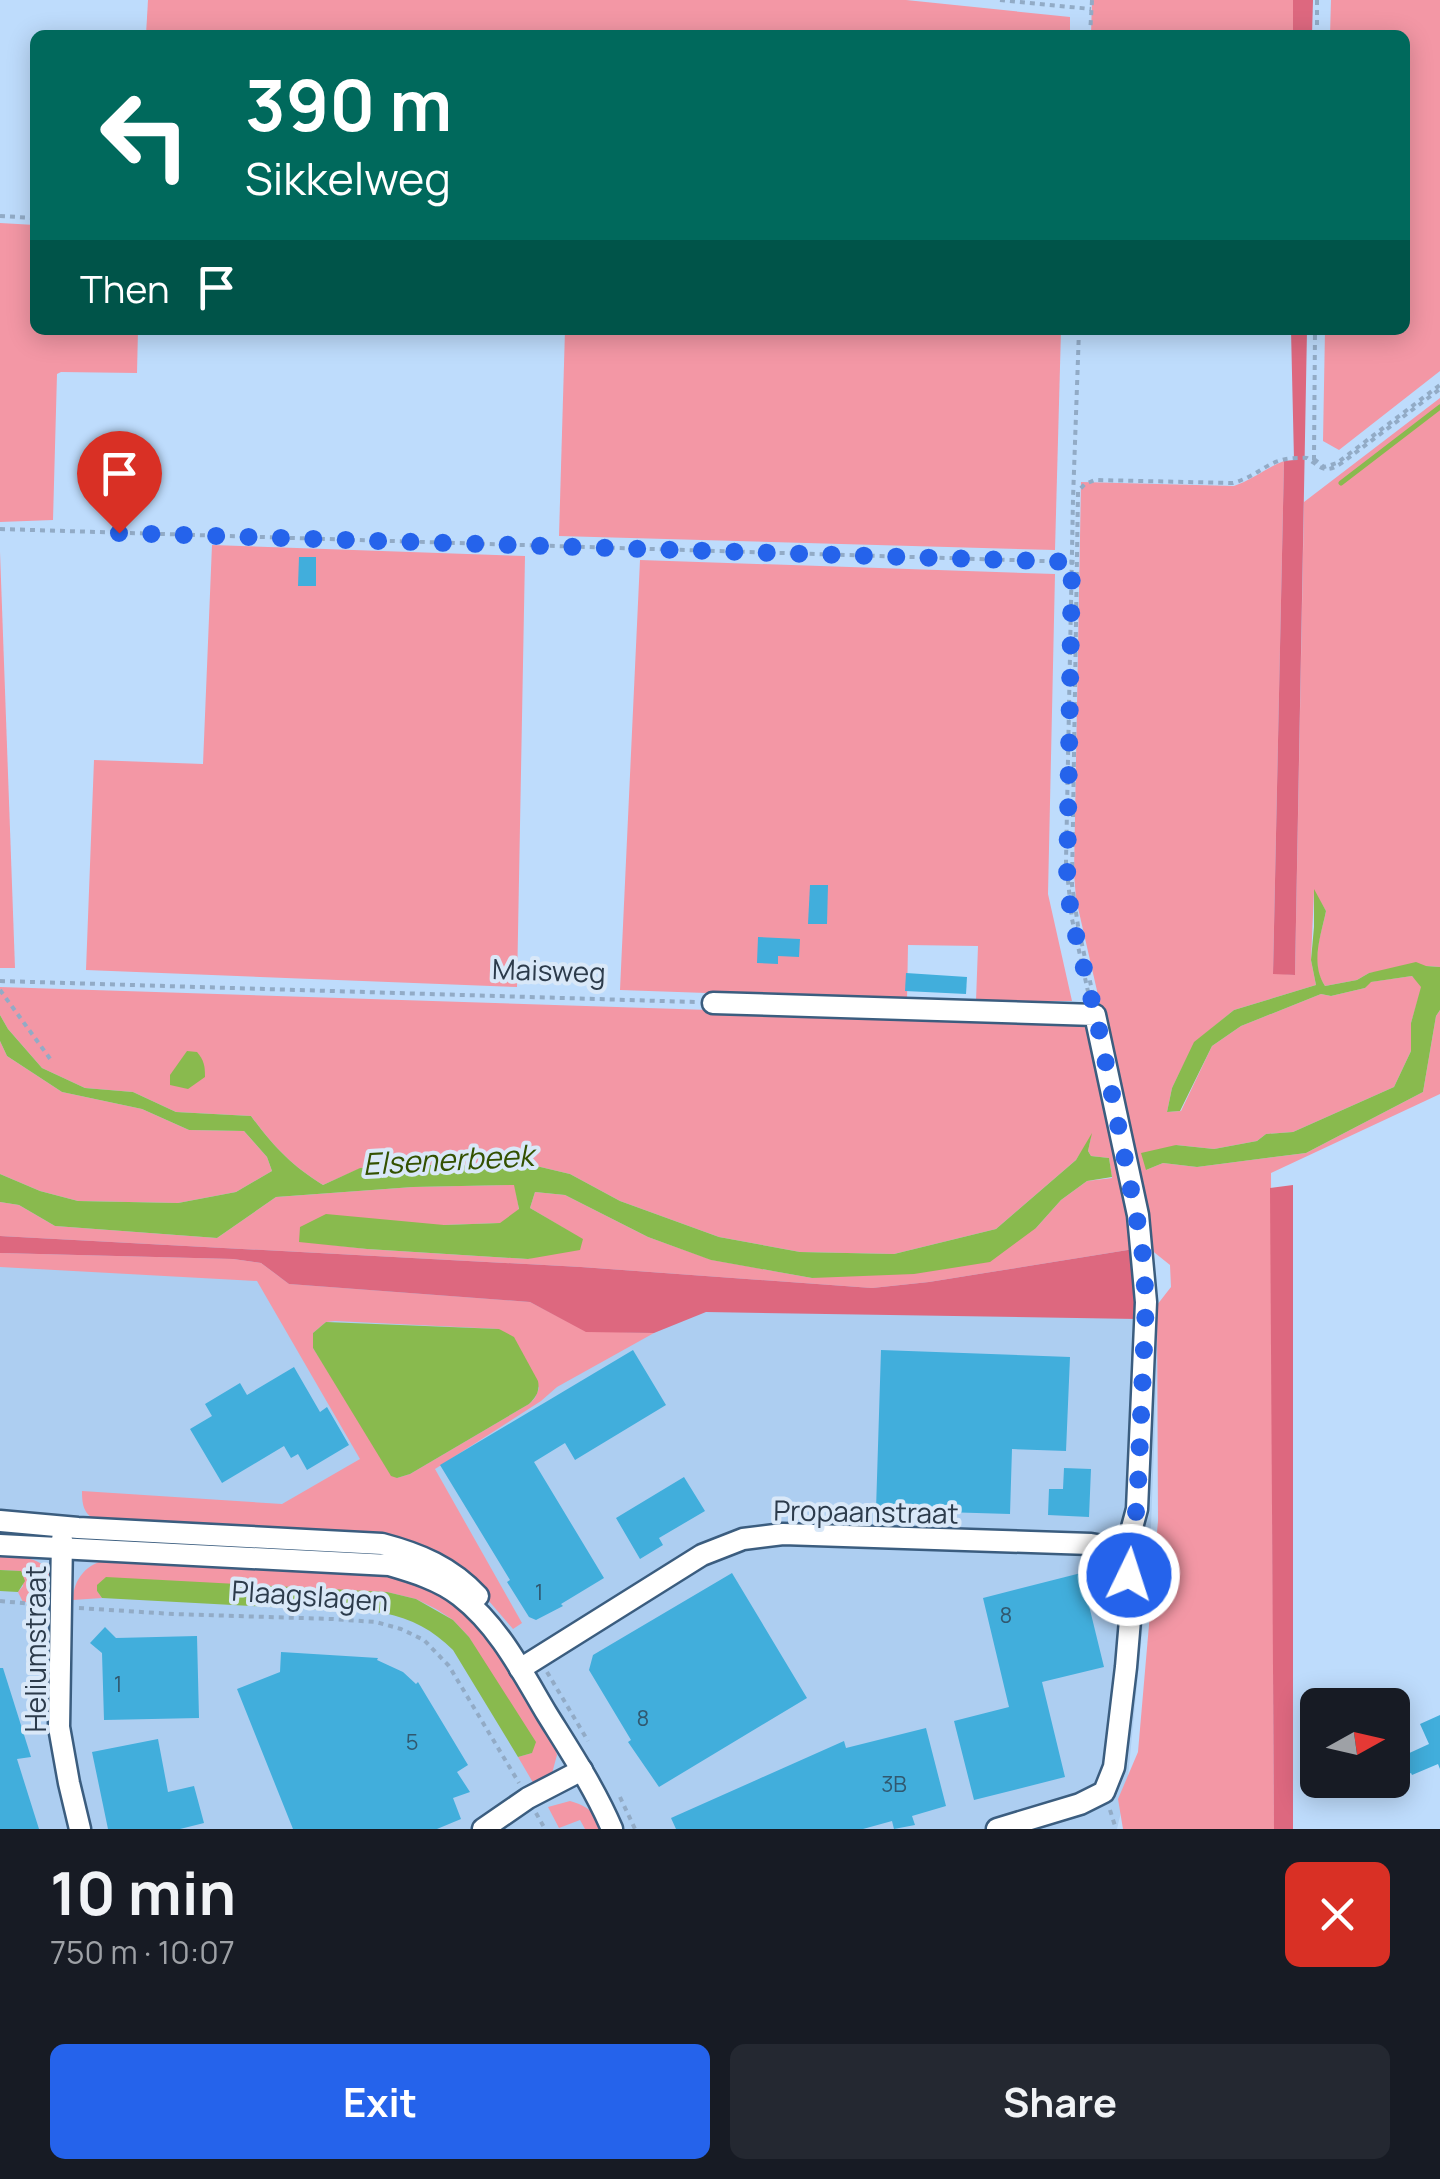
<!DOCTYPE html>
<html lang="en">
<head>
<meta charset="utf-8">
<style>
  :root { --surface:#171b24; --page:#242831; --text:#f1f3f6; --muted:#9ea1a6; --accent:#2563eb }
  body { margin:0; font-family:Manrope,sans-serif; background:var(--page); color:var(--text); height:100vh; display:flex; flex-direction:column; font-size:38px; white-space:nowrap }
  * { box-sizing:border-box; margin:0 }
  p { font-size:32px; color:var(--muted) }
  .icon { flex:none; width:55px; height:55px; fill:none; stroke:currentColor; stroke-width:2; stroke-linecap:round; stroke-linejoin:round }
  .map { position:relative; height:1829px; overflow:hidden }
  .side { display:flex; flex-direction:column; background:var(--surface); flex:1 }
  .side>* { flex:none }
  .top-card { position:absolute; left:30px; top:30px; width:1380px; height:305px; border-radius:15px; box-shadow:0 5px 25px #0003; background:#00695c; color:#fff; overflow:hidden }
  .needle { width:65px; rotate:82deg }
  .controls { position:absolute; left:1300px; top:1688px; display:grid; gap:20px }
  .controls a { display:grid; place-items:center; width:110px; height:110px; border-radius:15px; background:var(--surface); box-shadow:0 5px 25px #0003; font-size:50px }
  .pin { position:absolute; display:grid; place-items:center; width:85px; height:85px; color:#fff; margin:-102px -42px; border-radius:50% 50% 50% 0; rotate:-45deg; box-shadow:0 0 10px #0007 }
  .pin .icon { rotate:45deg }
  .me { position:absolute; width:110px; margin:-55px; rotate:4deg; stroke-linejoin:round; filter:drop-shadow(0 0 8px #0008) }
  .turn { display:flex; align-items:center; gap:35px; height:210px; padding:0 50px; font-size:45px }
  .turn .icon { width:130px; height:130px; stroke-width:2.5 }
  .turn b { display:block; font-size:70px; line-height:85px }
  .then { display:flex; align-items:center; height:95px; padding:0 50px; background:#0003; gap:20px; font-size:38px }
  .round { display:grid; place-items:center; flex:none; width:105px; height:105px; border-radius:15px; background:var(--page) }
  .head { display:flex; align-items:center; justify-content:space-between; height:170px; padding:0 50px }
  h1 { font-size:60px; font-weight:700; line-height:75px }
  .button { display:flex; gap:20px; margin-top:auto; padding:20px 50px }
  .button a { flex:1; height:115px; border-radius:15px; background:var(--accent); color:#fff; font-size:40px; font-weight:700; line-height:115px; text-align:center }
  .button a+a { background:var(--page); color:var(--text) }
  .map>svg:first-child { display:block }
  .built { fill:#adcef1 }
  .green { fill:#f397a5; fill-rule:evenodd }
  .forest { fill:#dd687f }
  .water { fill:#89ba4e }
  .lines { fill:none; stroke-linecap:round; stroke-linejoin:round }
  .stream { stroke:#89ba4e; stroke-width:5 }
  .building { fill:#41aedc }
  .minor-casing { stroke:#3b5d7f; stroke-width:25 }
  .path { stroke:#92abc6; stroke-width:4; stroke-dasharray:5 5; stroke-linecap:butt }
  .minor { stroke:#fff; stroke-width:20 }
  .route { stroke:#2563eb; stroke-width:18; stroke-dasharray:0 32.4 }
  .labels { text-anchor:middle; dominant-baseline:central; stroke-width:8; stroke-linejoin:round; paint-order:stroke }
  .number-label { font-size:22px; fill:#31586f }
  .street-label { font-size:28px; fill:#2c3b4b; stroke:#d9e8f8 }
  .water-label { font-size:30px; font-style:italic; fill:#335100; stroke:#d9e8f8 }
</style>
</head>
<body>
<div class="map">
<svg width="1440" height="1829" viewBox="0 0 1440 1829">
  <rect width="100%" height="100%" fill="#bedcfc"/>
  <!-- built -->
  <path class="built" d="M 0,1262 L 995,1315 L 1159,1318 L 1150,1553 L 1127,1787 L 1117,1829 L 0,1829 Z"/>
  <!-- green -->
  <g class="green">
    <path d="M 148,0 L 906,0 L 1070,17 L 1070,35 L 146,35 Z"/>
    <path d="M 1092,0 L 1293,0 L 1293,35 L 1091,35 Z"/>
    <path d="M 1331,0 L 1440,0 L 1440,371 L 1339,450 L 1323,441 L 1325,330 L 1405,330 L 1405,35 L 1330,35 Z"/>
    <path d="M 0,223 L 35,225 L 35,330 L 138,330 L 137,373 L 61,372 L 57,374 L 53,520 L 0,522 Z"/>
    <path d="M 565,330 L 1061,330 L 1055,550 L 559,536 Z"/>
    <path d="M 1440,398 L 1440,967 L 1426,966 L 1369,973 L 1357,980 L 1325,986 C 1309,963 1321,936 1326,911 L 1314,891 L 1311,960 L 1316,985 L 1234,1010 L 1195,1042 L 1172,1088 L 1167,1112 L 1181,1111 L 1212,1046 L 1241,1026 L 1321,994 L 1331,996 L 1365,988 L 1370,982 L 1412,976 L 1422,986 L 1411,1023 L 1411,1051 L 1394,1087 L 1293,1132 L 1266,1134 L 1257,1141 L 1214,1149 L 1176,1145 L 1146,1170 L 1163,1163 L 1197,1167 L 1306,1153 L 1423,1092 L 1436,1016 L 1440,1010 L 1440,1094 L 1271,1173 L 1274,1829 L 1123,1829 L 1118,1799 L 1138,1752 L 1158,1521 L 1157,1305 L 1171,1287 L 1170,1265 L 1150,1249 L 1147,1209 L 1076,899 L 1074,873 L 1081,482 L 1234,486 C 1252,480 1266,468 1284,461 L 1273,973 L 1295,975 L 1304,502 Z"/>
    <path d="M 212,545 L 525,556 L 517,987 L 86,970 L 94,760 L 203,764 Z"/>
    <path d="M 0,552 L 15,968 L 0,968 Z"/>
    <path d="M 640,560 L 1055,574 L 1048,894 L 1072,1001 L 976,1001 L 978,946 L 908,945 L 907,1000 L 620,990 Z"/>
    <path d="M 0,987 L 1075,1022 L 1087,1026 L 1092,1032 L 1111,1119 L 1134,1249 L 929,1282 L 872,1288 L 581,1267 L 0,1236 L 0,1202 L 19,1205 L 55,1226 L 217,1238 L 276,1197 L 413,1187 L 508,1185 L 515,1185 L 519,1210 L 501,1223 L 444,1225 L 299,1241 L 367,1249 L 528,1259 L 582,1239 L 530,1208 L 535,1192 L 565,1195 L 648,1237 L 712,1260 L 812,1278 L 1036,1228 L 1061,1200 L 1087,1181 L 1112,1178 L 1109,1158 L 1091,1156 L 1088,1151 L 1091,1137 L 1076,1160 L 996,1229 L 894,1254 L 800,1252 L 719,1237 L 620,1201 L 570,1174 L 532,1165 L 402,1165 L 361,1168 L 323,1185 C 292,1166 273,1146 251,1116 L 176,1112 L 133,1092 L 85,1088 L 42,1068 L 8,1029 L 0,1015 Z"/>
    <path d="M 0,1041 L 7,1056 L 62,1092 L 142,1109 L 189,1130 L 244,1131 L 267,1157 L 272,1171 L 236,1192 L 178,1203 L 78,1201 L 40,1191 L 0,1174 Z"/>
    <path d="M 0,1253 L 233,1259 L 261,1263 L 289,1284 L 530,1302 L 586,1331 L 654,1333 L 557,1387 L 541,1401 L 435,1469 L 522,1623 L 513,1629 L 469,1578 L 447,1561 L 97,1521 C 84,1514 82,1506 82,1491 L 282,1504 L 360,1459 L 257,1281 L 0,1267 ZM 335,1321 L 499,1329 L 539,1388 L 535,1398 L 529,1404 L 410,1474 L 397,1478 L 313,1348 L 313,1333 L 326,1322 Z"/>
    <path d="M 0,1555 C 18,1556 45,1557 52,1577 C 54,1585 53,1595 54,1603 L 23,1602 L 18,1592 L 23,1586 L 21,1571 L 0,1570 Z"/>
    <path d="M 108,1560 L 351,1573 L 402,1578 L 423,1585 L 443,1595 L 483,1629 L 518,1680 L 554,1746 L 557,1755 L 551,1777 L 535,1786 L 518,1757 L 532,1753 L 469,1637 L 453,1620 L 436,1609 L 416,1599 L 387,1592 L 97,1591 L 102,1598 L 73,1600 C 73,1579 88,1562 108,1560 Z"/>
    <path d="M 570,1801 C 588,1806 595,1813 604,1829 L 585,1829 L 580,1820 L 559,1828 L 548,1807 Z"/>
  </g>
  <!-- forest -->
  <g class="forest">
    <path d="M 1293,0 L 1313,0 L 1312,35 L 1293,35 Z"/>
    <path d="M 1291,330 L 1307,330 L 1295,975 L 1273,974 L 1284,461 L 1294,460 Z"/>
    <path d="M 1293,1185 L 1293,1829 L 1274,1829 L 1270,1188 Z"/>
    <path d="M 0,1236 L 581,1267 L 872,1288 L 929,1282 L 1134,1249 L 1137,1319 L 706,1312 L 654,1333 L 586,1332 L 530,1302 L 289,1284 L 261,1263 L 233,1259 L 0,1253 Z"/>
  </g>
  <!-- water -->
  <g class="water">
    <path d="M 1314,889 L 1326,911 C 1321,936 1310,963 1325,986 L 1357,980 L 1369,973 L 1416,962 L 1426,966 L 1440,967 L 1440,1010 L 1436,1016 L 1423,1092 L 1306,1153 L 1197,1167 L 1163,1163 L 1146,1170 L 1141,1153 L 1176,1145 L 1214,1149 L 1257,1141 L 1266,1134 L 1293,1132 L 1394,1087 L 1411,1051 L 1411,1023 L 1421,987 L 1412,976 L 1371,982 L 1365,988 L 1331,996 L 1321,994 L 1241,1026 L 1212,1046 L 1180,1111 L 1167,1112 L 1172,1088 L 1194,1042 L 1234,1010 L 1316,985 L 1311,960 L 1314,927 Z"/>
    <path d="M 0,1015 L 8,1029 L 42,1068 L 85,1088 L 133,1092 L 176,1112 L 251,1116 C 273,1146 292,1166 323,1185 L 360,1168 L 402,1165 L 532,1165 L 570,1174 L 620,1201 L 719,1237 L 800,1252 L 894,1254 L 996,1229 L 1076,1160 L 1092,1133 L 1088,1151 L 1091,1156 L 1109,1158 L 1112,1177 L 1087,1181 L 1061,1200 L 1036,1228 L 990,1262 L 914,1274 L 812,1278 L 711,1260 L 648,1237 L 565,1195 L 535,1192 L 530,1208 L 583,1239 L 580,1250 L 528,1259 L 367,1249 L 299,1242 L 300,1227 L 326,1214 L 444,1225 L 500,1223 L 519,1209 L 514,1185 L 413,1187 L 276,1197 L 217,1238 L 55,1226 L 19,1205 L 0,1202 L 0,1174 L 40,1191 L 78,1201 L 178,1203 L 236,1192 L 272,1171 L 267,1157 L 244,1131 L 189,1130 L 142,1109 L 62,1092 L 7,1056 L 0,1041 Z"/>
    <path d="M 187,1051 L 197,1052 C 204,1060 205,1066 205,1077 L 188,1089 L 170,1085 L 170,1075 Z"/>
    <path d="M 326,1322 L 499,1329 L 514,1337 L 538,1381 C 540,1391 536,1397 529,1404 L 410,1474 L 397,1478 L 391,1476 L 313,1348 L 313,1333 Z"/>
    <path d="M 0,1570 L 21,1571 L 25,1581 L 18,1592 L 0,1591 Z"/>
    <path d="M 106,1577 L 387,1592 L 416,1599 L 453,1620 L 469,1637 L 536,1742 L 532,1753 L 518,1757 L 453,1650 C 433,1630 412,1619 384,1613 L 102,1598 L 97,1591 L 97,1585 Z"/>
  </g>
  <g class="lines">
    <!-- stream -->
    <path class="stream" d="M 1341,483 L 1440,407"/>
  </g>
  <!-- building -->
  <g class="building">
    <path d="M 299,557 L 316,557 L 316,586 L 298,586 Z"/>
    <path d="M 810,885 L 828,885 L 827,924 L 808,924 Z"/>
    <path d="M 758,937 L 800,939 L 799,957 L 778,956 L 778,964 L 757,963 Z"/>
    <path d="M 906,973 L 967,977 L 966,994 L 905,991 Z"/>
    <path d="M 633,1350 L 666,1405 L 575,1460 L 565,1443 L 534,1462 L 604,1578 L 561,1604 L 563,1606 L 536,1620 L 529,1617 L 507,1582 L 510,1580 L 440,1465 Z"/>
    <path d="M 881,1350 L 1070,1357 L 1066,1451 L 1012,1449 L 1010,1514 L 876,1510 Z"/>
    <path d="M 294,1367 L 320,1412 L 327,1407 L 349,1445 L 307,1470 L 298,1454 L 291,1458 L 284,1446 L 222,1483 L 190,1429 L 212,1416 L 205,1404 L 240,1383 L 247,1395 Z"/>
    <path d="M 1064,1468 L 1091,1469 L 1089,1517 L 1048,1515 L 1049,1489 L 1063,1489 Z"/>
    <path d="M 684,1477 L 705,1511 L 659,1538 L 663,1545 L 640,1559 L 616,1518 Z"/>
    <path d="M 732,1573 L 807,1698 L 659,1787 L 628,1742 L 631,1740 L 589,1670 L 593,1655 Z"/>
    <path d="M 1081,1573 L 1104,1667 L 1042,1682 L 1065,1777 L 974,1800 L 954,1721 L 1009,1707 L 983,1598 Z"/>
    <path d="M 105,1627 L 116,1638 L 197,1636 L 199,1718 L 104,1720 L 102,1653 L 90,1643 Z"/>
    <path d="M 281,1652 L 378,1658 L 377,1660 L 403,1672 L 416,1684 L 418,1682 L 468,1765 L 457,1772 L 470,1792 L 453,1798 L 461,1819 L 437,1829 L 293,1829 L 237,1689 L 280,1672 Z"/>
    <path d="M 0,1668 L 3,1668 L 31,1757 L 17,1759 L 39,1829 L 0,1829 Z"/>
    <path d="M 1440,1715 L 1440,1769 L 1438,1764 L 1412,1775 L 1411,1773 L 1401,1777 L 1400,1774 L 1392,1777 L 1392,1761 L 1429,1744 L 1420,1724 Z"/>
    <path d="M 926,1728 L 946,1806 L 912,1816 L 915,1825 L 894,1829 L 892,1821 L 863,1829 L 676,1829 L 671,1818 L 844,1741 L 846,1748 Z"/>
    <path d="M 158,1739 L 168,1792 L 194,1786 L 204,1823 L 180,1829 L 108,1829 L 92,1752 Z"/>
  </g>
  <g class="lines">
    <!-- minor casing -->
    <g class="minor-casing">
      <g id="minor">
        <path d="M 713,1003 L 1095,1015 L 1138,1215 L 1146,1302 L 1137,1509 L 1126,1550 L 1131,1608 L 1126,1667 L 1114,1767 L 1104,1792 L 1080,1804 L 997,1829"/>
        <path d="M 0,1521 L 78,1528 L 382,1544 C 420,1554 451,1567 478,1596"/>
        <path d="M 62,1539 L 59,1727 L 69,1783 L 80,1829"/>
        <path d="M 0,1545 L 389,1565 C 413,1572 440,1580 460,1596 C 499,1626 522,1672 547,1714 C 570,1751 595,1789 612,1829"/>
        <path d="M 520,1669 L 702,1555 L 743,1539 L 783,1534 L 1091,1544 L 1126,1550"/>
        <path d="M 483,1829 L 528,1798 L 582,1770"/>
      </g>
    </g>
    <!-- path -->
    <g class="path">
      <path d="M 1000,0 L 1091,9"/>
      <path d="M 1090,35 L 1092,0"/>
      <path d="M 1317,35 L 1317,0"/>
      <path d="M 0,216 L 35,218"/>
      <path d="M 1079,330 L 1073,499 L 1066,862 L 1072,919 L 1089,996"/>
      <path d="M 1314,459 L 1324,467 L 1337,463 L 1440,385"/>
      <path d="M 1314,460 L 1315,330"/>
      <path d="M 0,529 L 1076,562"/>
      <path d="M 0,981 L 695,1002"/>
      <path d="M 0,990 L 51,1060"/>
      <path d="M 1093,995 L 1078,926 L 1072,885 L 1078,491 L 1085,484 L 1095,480 L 1233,483 C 1266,473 1267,456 1307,458 C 1322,468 1325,475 1343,462 L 1440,389"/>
      <path d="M 0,1601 L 45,1605"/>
      <path d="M 79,1608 L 173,1614 L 332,1619 L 376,1622 L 401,1629 L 424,1640 L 449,1666 L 519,1783"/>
      <path d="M 547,1672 L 588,1741"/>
      <path d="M 620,1797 L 635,1829"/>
      <path d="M 1110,1810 L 1116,1829"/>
      <path d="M 536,1813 L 545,1829"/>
    </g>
    <!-- minor -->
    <use href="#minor" class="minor"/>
  </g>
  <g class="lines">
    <!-- route -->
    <path class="route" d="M 119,533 L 1072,562 L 1067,884 L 1072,919 L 1100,1034 L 1142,1245 L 1146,1302 L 1137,1508 L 1126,1550 L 1129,1575"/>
  </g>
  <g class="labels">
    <!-- number labels -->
    <g class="number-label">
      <text x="539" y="1592">1</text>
      <text x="1006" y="1615">8</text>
      <text x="118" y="1684">1</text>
      <text x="643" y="1718">8</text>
      <text x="412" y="1742">5</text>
      <text x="894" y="1784">3B</text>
    </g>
    <!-- street labels -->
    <g class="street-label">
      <text transform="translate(549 970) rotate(2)">Maisweg</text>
      <text transform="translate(866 1511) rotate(1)">Propaanstraat</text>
      <text transform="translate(310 1595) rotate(4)">Plaagslagen</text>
      <text transform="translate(35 1649) rotate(-90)">Heliumstraat</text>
    </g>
    <!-- water labels -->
    <g class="water-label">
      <text transform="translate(448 1159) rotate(-3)">Elsenerbeek</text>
    </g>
  </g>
</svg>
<div class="controls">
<a><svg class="needle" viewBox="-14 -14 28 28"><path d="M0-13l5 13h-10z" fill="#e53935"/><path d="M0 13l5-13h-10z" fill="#9ea1a6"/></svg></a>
</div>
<div class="pin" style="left:119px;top:533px;background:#d93025"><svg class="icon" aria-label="arrive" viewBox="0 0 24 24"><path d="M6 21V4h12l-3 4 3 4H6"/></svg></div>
<svg class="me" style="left:1129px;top:1575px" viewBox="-20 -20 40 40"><circle r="17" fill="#2563eb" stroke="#fff" stroke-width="3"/><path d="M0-11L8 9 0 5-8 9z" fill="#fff"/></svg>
<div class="top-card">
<div class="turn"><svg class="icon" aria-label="left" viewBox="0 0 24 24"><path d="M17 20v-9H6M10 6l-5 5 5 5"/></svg><div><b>390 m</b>Sikkelweg</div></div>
<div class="then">Then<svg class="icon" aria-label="arrive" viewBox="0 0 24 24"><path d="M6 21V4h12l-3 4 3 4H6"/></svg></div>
</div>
</div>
<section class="side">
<div class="head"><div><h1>10 min</h1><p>750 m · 10:07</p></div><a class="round" style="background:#d93025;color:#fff"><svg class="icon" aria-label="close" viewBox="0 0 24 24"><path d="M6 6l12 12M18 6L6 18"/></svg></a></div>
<div class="button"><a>Exit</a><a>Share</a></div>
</section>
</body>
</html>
